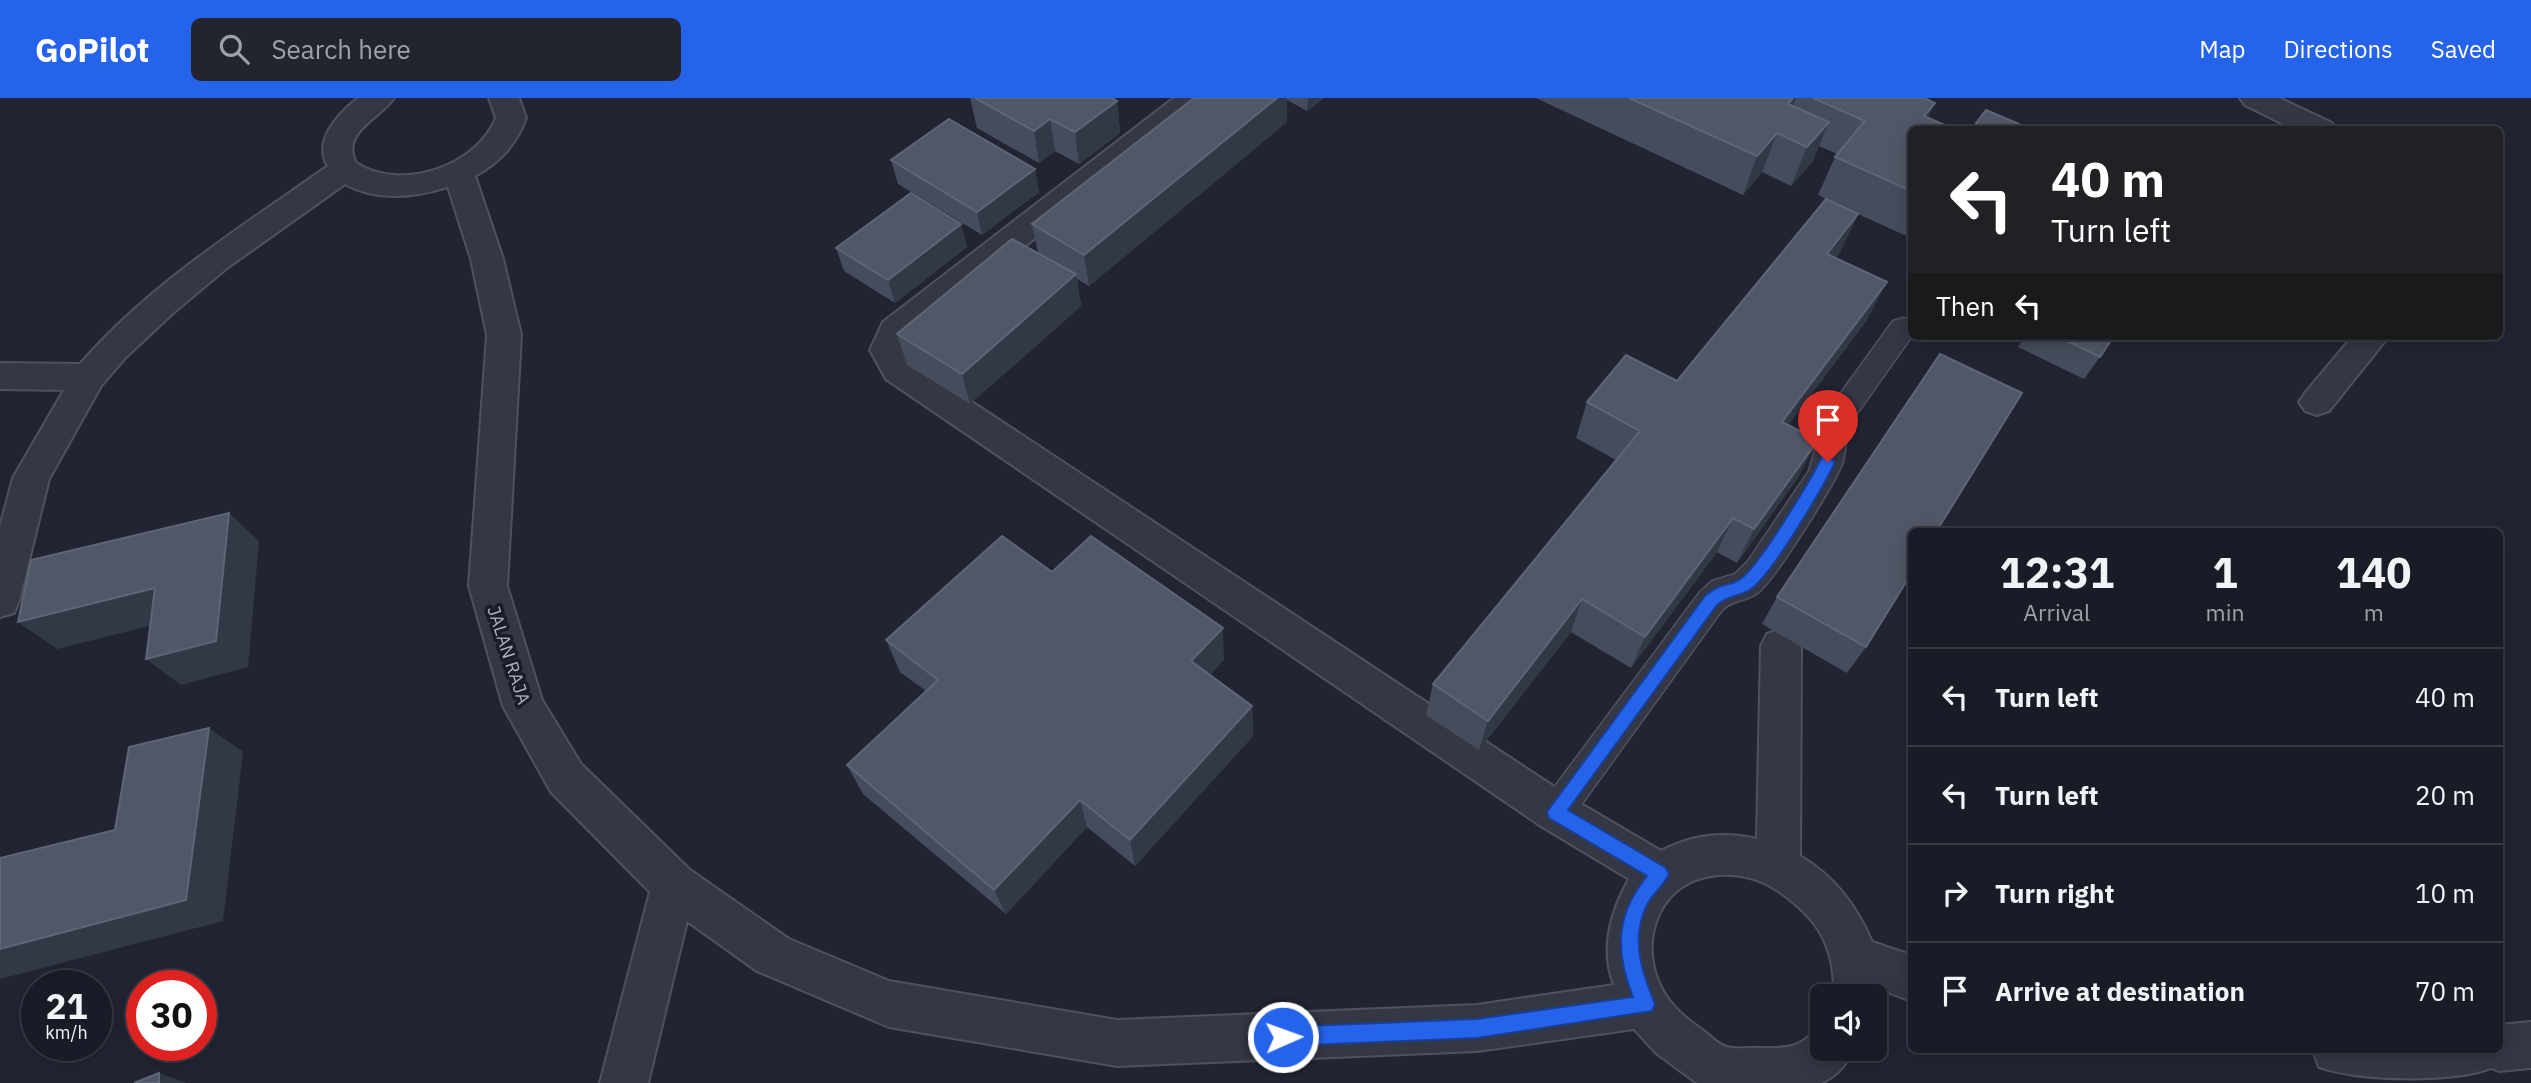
<!DOCTYPE html>
<html lang="en">
<head>
<meta charset="utf-8">
<style>
  :root { --surface:#191c26; --page:#22252e; --text:#f1f3f6; --muted:#9fa1a7; --line:#373a43; --accent:#2563eb }
  body { margin:0; font-family:"IBM Plex Sans",sans-serif; background:var(--page); color:var(--text); height:100vh; display:flex; flex-direction:column; font-size:26px; white-space:nowrap }
  * { box-sizing:border-box; margin:0 }
  p { font-size:23px; color:var(--muted) }
  .icon { flex:none; width:38px; height:38px; fill:none; stroke:currentColor; stroke-width:2; stroke-linecap:round; stroke-linejoin:round }
  .map { position:relative; flex:1; overflow:hidden }
  .side { position:absolute; left:1908px; top:430px; width:595px; height:525px; display:flex; flex-direction:column; background:var(--surface); border-radius:10px; box-shadow:0 4px 18px #0003,0 0 0 2px var(--line) }
  .side>* { flex:none }
  .guide { position:absolute; left:1908px; top:28px; width:595px; height:214px; border-radius:10px; box-shadow:0 4px 18px #0003,0 0 0 2px var(--line); background:#202124; color:#fff; overflow:hidden }
  .tools { position:absolute; left:1810px; top:886px; display:grid; gap:14px }
  .tools a { display:grid; place-items:center; width:77px; height:77px; border-radius:10px; background:var(--surface); box-shadow:0 4px 18px #0003,0 0 0 2px var(--line); font-size:35px }
  .speed { position:absolute; left:21px; top:872px; display:flex; gap:14px; font-size:35px; font-weight:700; text-align:center }
  .speed>* { display:grid; place-content:center; width:91px; height:91px; border-radius:50%; background:var(--surface); box-shadow:0 4px 18px #0003,0 0 0 2px var(--line); line-height:1 }
  .speed small { font-size:18px; font-weight:400 }
  .speed .limit { border:10px solid #d22; background:#fff; color:#111 }
  .pin { position:absolute; display:grid; place-items:center; width:60px; height:60px; color:#fff; margin:-72px -30px; border-radius:50% 50% 50% 0; rotate:-45deg; box-shadow:0 0 7px #0007 }
  .pin .icon { rotate:45deg }
  .me { position:absolute; width:77px; margin:-38px; rotate:88deg; stroke-linejoin:round; filter:drop-shadow(0 0 5px #0008) }
  .turn { display:flex; align-items:center; gap:24px; height:147px; padding:0 28px; font-size:32px }
  .turn .icon { width:91px; height:91px; stroke-width:2.5 }
  .turn b { display:block; font-size:49px; line-height:60px }
  .then { display:flex; align-items:center; height:66px; padding:0 28px; background:#0003; gap:14px; font-size:26px }
  .eta { display:flex; justify-content:space-evenly; align-items:center; height:119px; text-align:center }
  .eta b { font-size:42px; font-weight:800; line-height:49px }
  ul { padding:0; list-style:none }
  li { display:flex; align-items:center; gap:21px; height:98px; padding:0 28px; border-top:2px solid var(--line) }
  li div { flex:1 }
  li b { display:block; font-size:26px }
  li em { font-style:normal }
  header { display:flex; align-items:center; gap:42px; box-sizing:border-box; height:98px; padding:0 35px; background:var(--accent); color:#fff }
  header strong { font-size:33px }
  nav { display:flex; gap:38px; margin-inline-start:auto; font-size:24px }
  .search { width:490px; height:63px; background:var(--page); display:flex; align-items:center; gap:18px; box-sizing:border-box; padding:0 24px; border-radius:10px; color:var(--muted); font-size:26px }
  .map>svg:first-child { display:block }
  .lines { fill:none; stroke-linecap:round; stroke-linejoin:round }
  .service-casing { stroke:#4e525f; stroke-width:3 }
  .minor-casing { stroke:#4e525f; stroke-width:4 }
  .service { fill:#343744; fill-rule:evenodd }
  .minor { fill:#343744; fill-rule:evenodd }
  .wall { fill:#474c5c }
  .shaded-wall { fill:#333847 }
  .building { fill:#525767; stroke:#606575; stroke-width:2 }
  .route { fill:#2563eb; stroke:#184099; stroke-width:2 }
  .labels { text-anchor:middle; dominant-baseline:central; stroke-width:7; stroke-linejoin:round; paint-order:stroke }
  .street-label { font-size:18px; fill:#aeb2c1; stroke:#191d28 }
</style>
</head>
<body>
<header>
<strong>GoPilot</strong>
<div class="search"><svg class="icon" aria-label="search" viewBox="0 0 24 24"><circle cx="10" cy="10" r="6"/><path d="M15 15l6 6"/></svg>Search here</div>
<nav><a>Map</a><a>Directions</a><a>Saved</a></nav>
</header>
<div class="map">
<svg width="2531" height="985" viewBox="0 0 2531 985">
  <rect width="100%" height="100%" fill="#212533"/>
  <g class="lines">
    <!-- service casing -->
    <g class="service-casing">
      <path id="service" d="M 1903,220 L 1911,222 L 1912,238 L 1849,327 L 1843,364 L 1836,379 C 1824,401 1774,484 1756,496 C 1744,504 1734,501 1722,512 L 1568,725 L 1556,730 L 1544,725 L 1539,714 L 1544,703 L 1700,494 L 1712,483 L 1735,476 L 1748,463 L 1809,373 L 1825,317 L 1893,223 Z"/>
    </g>
    <!-- minor casing -->
    <g class="minor-casing">
      <g id="minor">
        <path d="M 358,0 L 394,0 C 381,20 340,34 356,65 C 401,94 476,69 496,20 L 489,0 L 519,0 L 526,20 C 516,47 500,64 475,78 L 503,161 L 521,237 L 507,488 L 542,602 L 581,666 L 690,772 L 789,841 L 889,883 L 1117,922 L 1477,907 L 1614,887 C 1600,851 1611,813 1629,781 L 1541,728 L 886,281 L 870,252 L 883,224 L 1174,0 L 1208,0 L 1203,7 L 909,240 L 904,252 L 910,263 L 1571,700 L 1661,753 C 1691,737 1724,733 1757,741 L 1761,548 L 1767,536 L 1781,531 L 1795,536 L 1801,548 L 1800,758 C 1835,779 1856,807 1872,844 L 1911,857 L 1911,903 L 1880,891 L 1874,912 L 1874,898 L 1834,898 C 1835,850 1820,823 1781,795 C 1760,779 1732,773 1706,779 C 1657,789 1639,846 1661,889 C 1670,908 1688,922 1705,934 C 1711,939 1719,947 1727,949 C 1736,952 1749,949 1759,950 C 1770,950 1784,951 1795,947 C 1805,944 1812,934 1822,930 L 1822,950 L 1853,950 C 1846,968 1838,977 1821,985 L 1697,985 L 1656,955 L 1634,931 L 1477,953 L 1117,968 L 889,929 L 757,873 L 687,823 L 648,985 L 600,985 L 650,794 L 551,694 L 503,608 L 469,488 L 487,237 L 471,161 L 448,89 C 414,99 377,104 345,86 L 227,170 L 173,215 L 125,260 L 101,288 L 49,381 L 19,503 L 14,515 L 0,519 L 0,429 L 13,380 L 64,292 L 0,291 L 0,265 L 80,266 C 150,186 241,129 328,68 C 312,43 339,15 358,0 Z"/>
        <path d="M 2240,0 L 2279,0 L 2332,25 L 2336,32 L 2295,32 L 2245,7 Z"/>
        <path d="M 2353,238 L 2389,238 L 2329,313 L 2317,317 L 2305,313 L 2299,304 L 2305,295 Z"/>
        <path d="M 2531,924 L 2531,970 L 2499,973 L 2491,970 C 2455,985 2355,983 2319,969 L 2313,952 L 2499,952 L 2499,927 Z"/>
      </g>
    </g>
    <!-- service -->
    <use href="#service" class="service"/>
    <!-- minor -->
    <use href="#minor" class="minor"/>
  </g>
  <!-- wall -->
  <g class="wall">
    <path d="M 970,0 L 1112,0 L 1117,3 L 1120,35 L 1079,66 L 1055,53 L 1039,65 L 977,30 Z"/>
    <path d="M 1194,0 L 1324,0 L 1307,13 L 1287,2 L 1287,24 L 1089,188 L 1077,181 L 1081,208 L 970,306 L 907,267 L 897,236 L 1038,155 L 1032,126 Z"/>
    <path d="M 1536,0 L 1924,0 L 1935,5 L 1928,19 L 1911,32 L 1911,140 L 1858,116 L 1840,154 L 1835,160 L 1867,222 L 1788,327 L 1799,378 L 1737,465 L 1717,454 L 1631,570 L 1571,534 L 1479,652 L 1426,617 L 1433,586 L 1616,362 L 1576,340 L 1587,304 L 1677,283 L 1836,106 L 1818,97 L 1835,59 L 1837,56 L 1819,48 L 1813,63 L 1791,88 L 1762,74 L 1743,97 Z"/>
    <path d="M 891,62 L 1035,71 L 1039,94 L 982,137 L 898,86 Z"/>
    <path d="M 961,126 L 967,149 L 895,205 L 844,173 L 836,150 Z"/>
    <path d="M 2025,238 L 2114,238 L 2100,259 L 2084,281 L 2018,249 Z"/>
    <path d="M 1052,474 L 1224,561 L 1210,577 L 1252,608 L 1253,638 L 1135,768 L 1087,729 L 1006,816 L 863,696 L 847,667 L 926,593 L 900,574 L 886,542 Z"/>
    <path d="M 1777,499 L 1866,549 L 1847,575 L 1762,526 Z"/>
  </g>
  <!-- shaded-wall -->
  <g class="shaded-wall">
    <path d="M 1277,0 L 1287,0 L 1287,24 L 1089,188 L 1084,157 Z"/>
    <path d="M 1308,0 L 1324,0 L 1307,13 Z"/>
    <path d="M 1793,0 L 1796,0 L 1784,33 L 1777,35 L 1762,74 L 1743,97 L 1757,58 L 1788,6 Z"/>
    <path d="M 1117,3 L 1120,35 L 1079,66 L 1075,34 Z"/>
    <path d="M 1935,5 L 1922,32 L 1924,18 Z"/>
    <path d="M 1050,21 L 1055,53 L 1039,65 L 1034,33 Z"/>
    <path d="M 1829,24 L 1813,63 L 1791,88 L 1807,49 Z"/>
    <path d="M 1035,71 L 1039,94 L 982,137 L 977,114 Z"/>
    <path d="M 1858,116 L 1840,154 L 1809,194 L 1827,156 Z"/>
    <path d="M 961,126 L 967,149 L 895,205 L 888,182 Z"/>
    <path d="M 1076,176 L 1081,208 L 970,306 L 962,276 Z"/>
    <path d="M 1887,184 L 1867,222 L 1764,360 L 1782,324 Z"/>
    <path d="M 1818,342 L 1799,378 L 1737,465 L 1754,431 Z"/>
    <path d="M 229,415 L 259,443 L 248,569 L 181,587 L 146,561 Z"/>
    <path d="M 1733,420 L 1717,454 L 1631,570 L 1645,539 Z"/>
    <path d="M 155,490 L 189,518 L 57,551 L 18,524 Z"/>
    <path d="M 1582,501 L 1571,534 L 1479,652 L 1488,623 Z"/>
    <path d="M 1223,530 L 1224,561 L 1194,594 L 1191,563 Z"/>
    <path d="M 1252,608 L 1253,638 L 1135,768 L 1130,742 Z"/>
    <path d="M 209,630 L 243,654 L 223,823 L 0,881 L 0,851 L 186,802 Z"/>
    <path d="M 1080,702 L 1087,729 L 1006,816 L 994,792 Z"/>
    <path d="M 159,975 L 187,985 L 159,985 Z"/>
  </g>
  <!-- building -->
  <g class="building">
    <path d="M 975,0 L 1112,0 L 1117,3 L 1075,34 L 1050,21 L 1034,33 Z"/>
    <path d="M 1194,0 L 1277,0 L 1084,157 L 1032,126 Z"/>
    <path d="M 1629,0 L 1793,0 L 1788,6 L 1829,24 L 1807,49 L 1777,35 L 1757,58 Z"/>
    <path d="M 1813,0 L 1924,0 L 1935,5 L 1924,18 L 1956,32 L 1911,32 L 1911,93 L 1835,59 L 1865,23 Z"/>
    <path d="M 1986,12 L 2033,32 L 1971,32 Z"/>
    <path d="M 949,21 L 1035,71 L 977,114 L 891,62 Z"/>
    <path d="M 911,95 L 961,126 L 888,182 L 836,150 Z"/>
    <path d="M 1826,101 L 1858,116 L 1827,156 L 1887,184 L 1782,324 L 1818,342 L 1754,431 L 1733,420 L 1645,539 L 1582,501 L 1488,623 L 1433,586 L 1640,333 L 1587,304 L 1626,257 L 1677,283 Z"/>
    <path d="M 1012,141 L 1076,176 L 962,276 L 897,236 Z"/>
    <path d="M 2057,238 L 2114,238 L 2100,259 Z"/>
    <path d="M 1940,256 L 2022,295 L 1936,434 L 1911,434 L 1911,476 L 1866,549 L 1777,499 Z"/>
    <path d="M 229,415 L 216,543 L 146,561 L 155,490 L 18,524 L 31,462 Z"/>
    <path d="M 1002,438 L 1052,474 L 1091,438 L 1223,530 L 1191,563 L 1252,608 L 1130,742 L 1080,702 L 994,792 L 847,667 L 938,582 L 886,542 Z"/>
    <path d="M 209,630 L 186,802 L 0,851 L 0,760 L 115,732 L 129,649 Z"/>
    <path d="M 159,975 L 159,985 L 134,985 Z"/>
  </g>
  <!-- route -->
  <path class="route" d="M 1828,358 L 1835,364 C 1824,388 1771,478 1751,491 C 1739,499 1730,496 1717,507 L 1568,712 L 1666,770 L 1669,776 C 1664,788 1652,796 1647,807 C 1630,841 1642,874 1655,906 L 1652,913 L 1477,940 L 1283,948 L 1276,945 L 1273,939 L 1276,932 L 1283,929 L 1477,921 L 1633,899 C 1615,853 1615,818 1647,778 L 1549,720 L 1547,714 L 1705,498 C 1720,485 1726,489 1739,482 C 1757,472 1811,381 1822,359 Z"/>
  <g class="labels">
    <!-- street labels -->
    <g class="street-label">
      <text transform="translate(509 557) rotate(72)">JALAN RAJA</text>
    </g>
  </g>
</svg>
<div class="tools">
<a><svg class="icon" aria-label="sound" viewBox="0 0 24 24"><path d="M4 9h4l5-4v14l-5-4H4zM17 9q2 3 0 6"/></svg></a>
</div>
<div class="speed"><div>21<small>km/h</small></div><div class="limit">30</div></div>
<div class="pin" style="left:1828px;top:364px;background:#d93025"><svg class="icon" aria-label="arrive" viewBox="0 0 24 24"><path d="M6 21V4h12l-3 4 3 4H6"/></svg></div>
<svg class="me" style="left:1283px;top:939px" viewBox="-20 -20 40 40"><circle r="17" fill="#2563eb" stroke="#fff" stroke-width="3"/><path d="M0-11L8 9 0 5-8 9z" fill="#fff"/></svg>
<div class="guide">
<div class="turn"><svg class="icon" aria-label="left" viewBox="0 0 24 24"><path d="M17 20v-9H6M10 6l-5 5 5 5"/></svg><div><b>40 m</b>Turn left</div></div>
<div class="then">Then<svg class="icon" aria-label="left" viewBox="0 0 24 24"><path d="M17 20v-9H6M10 6l-5 5 5 5"/></svg></div>
</div>
<section class="side">
<div class="eta">
<div><b>12:31</b><p>Arrival</p></div>
<div><b>1</b><p>min</p></div>
<div><b>140</b><p>m</p></div>
</div>
<ul>
<li><svg class="icon" aria-label="left" viewBox="0 0 24 24"><path d="M17 20v-9H6M10 6l-5 5 5 5"/></svg><div><b>Turn left</b></div><em>40 m</em></li>
<li><svg class="icon" aria-label="left" viewBox="0 0 24 24"><path d="M17 20v-9H6M10 6l-5 5 5 5"/></svg><div><b>Turn left</b></div><em>20 m</em></li>
<li><svg class="icon" aria-label="right" viewBox="0 0 24 24"><path d="M7 20v-9h11M14 6l5 5-5 5"/></svg><div><b>Turn right</b></div><em>10 m</em></li>
<li><svg class="icon" aria-label="arrive" viewBox="0 0 24 24"><path d="M6 21V4h12l-3 4 3 4H6"/></svg><div><b>Arrive at destination</b></div><em>70 m</em></li>
</ul>
</section>
</div>
</body>
</html>
